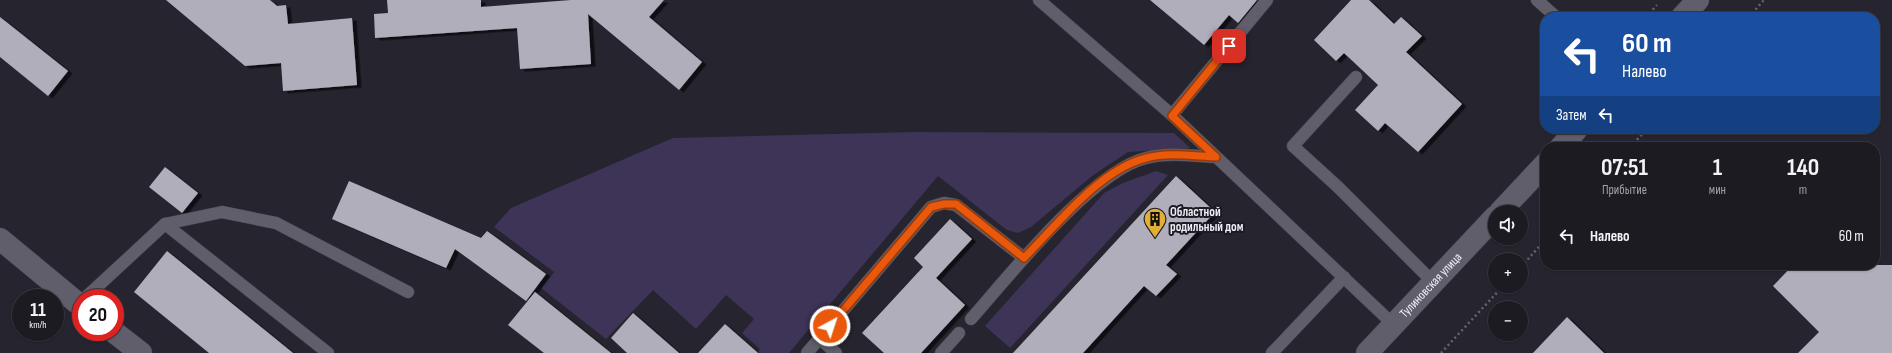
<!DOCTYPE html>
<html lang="ru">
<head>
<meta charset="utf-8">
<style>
  :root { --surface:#1c1b22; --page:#25242a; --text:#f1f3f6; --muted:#a0a1a5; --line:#3a3940 }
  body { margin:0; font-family:"Sofia Sans Condensed",sans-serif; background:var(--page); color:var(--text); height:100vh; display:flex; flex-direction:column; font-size:15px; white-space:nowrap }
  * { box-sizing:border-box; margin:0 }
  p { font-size:13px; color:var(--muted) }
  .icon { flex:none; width:22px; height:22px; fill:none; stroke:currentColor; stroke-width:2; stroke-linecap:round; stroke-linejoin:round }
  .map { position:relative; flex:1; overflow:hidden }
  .panel { position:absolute; left:1540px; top:142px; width:340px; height:128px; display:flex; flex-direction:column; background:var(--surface); border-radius:16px; box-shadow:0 1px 3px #0004,0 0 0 1px var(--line) }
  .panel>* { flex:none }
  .banner { position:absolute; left:1540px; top:12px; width:340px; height:122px; border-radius:16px; box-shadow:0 1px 3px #0004,0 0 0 1px var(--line); background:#1a4fa0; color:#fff; overflow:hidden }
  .fabs { position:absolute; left:1488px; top:205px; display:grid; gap:8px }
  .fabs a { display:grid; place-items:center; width:40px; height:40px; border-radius:50%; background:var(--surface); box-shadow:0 1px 3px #0004,0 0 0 1px var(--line); font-size:20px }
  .speed { position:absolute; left:12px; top:289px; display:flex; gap:8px; font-size:20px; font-weight:700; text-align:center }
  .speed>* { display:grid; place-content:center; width:52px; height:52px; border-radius:50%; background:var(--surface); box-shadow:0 1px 3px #0004,0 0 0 1px var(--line); line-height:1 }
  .speed small { font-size:10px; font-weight:400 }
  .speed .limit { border:6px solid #d22; background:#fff; color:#111 }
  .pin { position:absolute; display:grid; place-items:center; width:34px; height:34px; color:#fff; margin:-17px; border-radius:8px; box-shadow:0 2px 6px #0006 }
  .me { position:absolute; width:44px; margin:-22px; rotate:40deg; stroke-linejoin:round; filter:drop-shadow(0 0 3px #0008) }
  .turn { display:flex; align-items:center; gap:14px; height:84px; padding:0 16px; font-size:18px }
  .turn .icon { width:52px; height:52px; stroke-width:2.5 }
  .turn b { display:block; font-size:28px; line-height:34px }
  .then { display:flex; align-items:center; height:38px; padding:0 16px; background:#0003; gap:8px; font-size:15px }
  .eta { display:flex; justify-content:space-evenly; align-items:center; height:68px; text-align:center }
  .eta b { font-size:24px; font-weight:700; line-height:28px }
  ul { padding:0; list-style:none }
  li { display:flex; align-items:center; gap:12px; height:52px; padding:0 16px }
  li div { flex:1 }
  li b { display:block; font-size:15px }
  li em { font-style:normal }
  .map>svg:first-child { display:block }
  .green { fill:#3d3457 }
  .building { fill:#b1aebc; filter:url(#shadow) }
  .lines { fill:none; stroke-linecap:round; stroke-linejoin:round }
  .service-casing { stroke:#45434b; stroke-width:13 }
  .minor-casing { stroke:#45434b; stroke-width:23 }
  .path { stroke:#66656e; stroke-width:2.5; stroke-dasharray:2 3; stroke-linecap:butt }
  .service { stroke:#605e6a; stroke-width:12 }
  .minor { stroke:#605e6a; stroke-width:22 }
  .route-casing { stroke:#983908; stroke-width:10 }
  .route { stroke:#ea580c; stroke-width:7 }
  .labels { text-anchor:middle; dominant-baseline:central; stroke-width:4; stroke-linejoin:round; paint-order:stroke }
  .poi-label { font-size:13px; font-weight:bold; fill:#eeedf4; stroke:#1c1a24; text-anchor:start }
  .street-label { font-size:13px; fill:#eeedf4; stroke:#1c1a24 }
</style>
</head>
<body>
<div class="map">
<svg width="1892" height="353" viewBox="0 0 1892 353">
  <defs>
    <filter id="shadow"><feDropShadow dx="4.5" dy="2.5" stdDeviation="0" flood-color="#0009"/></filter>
  </defs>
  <rect width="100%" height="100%" fill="#26242e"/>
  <!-- green -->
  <g class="green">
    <path d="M 914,132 L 1174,133 L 1190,148 L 1128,152 L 1092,176 L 1031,227 L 1018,233 L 1007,230 L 938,176 L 789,353 L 757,353 L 760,349 L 742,333 L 754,319 L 726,295 L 696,329 L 653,290 L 606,339 L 541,288 L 554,272 L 494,227 L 511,208 L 673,138 Z"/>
    <path d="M 1156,171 L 1168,175 L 1010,348 L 985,326 L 1104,193 L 1123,183 Z"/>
  </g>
  <!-- building -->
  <g class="building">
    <path d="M 166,0 L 270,0 L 277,6 L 286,5 L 288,24 L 352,18 L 357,85 L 283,91 L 281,63 L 245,66 Z"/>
    <path d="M 387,0 L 481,0 L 481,7 L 571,0 L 664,0 L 649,17 L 702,62 L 679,90 L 588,14 L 591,64 L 520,69 L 517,28 L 375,38 L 374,14 L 388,13 Z"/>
    <path d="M 1150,0 L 1257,0 L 1238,23 L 1229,15 L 1204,45 Z"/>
    <path d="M 1351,0 L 1369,0 L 1394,24 L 1401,17 L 1422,36 L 1406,52 L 1462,104 L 1418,152 L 1385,123 L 1378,131 L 1355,110 L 1378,85 L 1344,53 L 1336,61 L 1314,40 Z"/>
    <path d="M 0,17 L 68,71 L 48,96 L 0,57 Z"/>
    <path d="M 165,167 L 198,193 L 182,213 L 149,187 Z"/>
    <path d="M 1176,176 L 1215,212 L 1166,265 L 1177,274 L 1156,296 L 1144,286 L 1083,353 L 1013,353 Z"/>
    <path d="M 349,181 L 481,238 L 487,231 L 546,274 L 526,301 L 455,249 L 446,268 L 332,219 Z"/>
    <path d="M 950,219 L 972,239 L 936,278 L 965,305 L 921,353 L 884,353 L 862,333 L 923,267 L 914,258 Z"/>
    <path d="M 167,251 L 293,353 L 209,353 L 134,292 Z"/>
    <path d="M 1793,265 L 1892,265 L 1892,353 L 1798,353 L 1819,332 L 1773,286 Z"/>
    <path d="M 535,292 L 611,353 L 544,353 L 508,325 Z"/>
    <path d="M 633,313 L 679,353 L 627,353 L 611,338 Z"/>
    <path d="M 1567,317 L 1604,353 L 1533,353 Z"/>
    <path d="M 725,324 L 758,353 L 698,353 Z"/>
  </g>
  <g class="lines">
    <!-- service casing -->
    <g class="service-casing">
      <g id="service">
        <path d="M 1039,0 L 1172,115 L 1395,326"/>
        <path d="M 1537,0 L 1556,17"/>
        <path d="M 1356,77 L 1293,146 L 1338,187 L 1434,283"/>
        <path d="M 1172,115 L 1267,0"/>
        <path d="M 165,224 L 222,212 L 276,223 L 408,292"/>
        <path d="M 85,298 L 165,224 L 328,353"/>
        <path d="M 971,319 C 1009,276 1092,171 1146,158 C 1169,152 1193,156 1216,157"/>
        <path d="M 819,338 L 836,353"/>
        <path d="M 807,353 L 931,207 L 944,203 L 956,205 L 1024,258"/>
        <path d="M 941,353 L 959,333"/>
        <path d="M 1272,353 L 1344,277"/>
      </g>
    </g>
    <!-- minor casing -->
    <g class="minor-casing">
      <g id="minor">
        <path d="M 1682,17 L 1698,0"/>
        <path d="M 1561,147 L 1577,129"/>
        <path d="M 1500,212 L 1545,164"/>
        <path d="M 0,239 L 81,306"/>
        <path d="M 114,332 L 141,353"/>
        <path id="s1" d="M 1367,353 L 1495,217"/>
      </g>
    </g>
    <!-- path -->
    <g class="path">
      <path d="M 1646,17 L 1657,5"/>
      <path d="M 1749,17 L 1764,0"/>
      <path d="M 1630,147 L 1647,129"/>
      <path d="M 1521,267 L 1545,240"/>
      <path d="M 1441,353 L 1503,286"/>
    </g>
    <!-- service -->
    <use href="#service" class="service"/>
    <!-- minor -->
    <use href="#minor" class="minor"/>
  </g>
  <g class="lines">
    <!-- route casing -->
    <g class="route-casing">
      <path id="route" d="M 830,326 L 931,207 L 944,204 L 956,204 L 1024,258 C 1057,225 1099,170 1146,158 C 1168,152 1193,156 1216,157 L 1172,116 L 1229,46"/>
    </g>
    <!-- route -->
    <use href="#route" class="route"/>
  </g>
  <!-- icons -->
  <defs>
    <g id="building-pin" transform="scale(1.15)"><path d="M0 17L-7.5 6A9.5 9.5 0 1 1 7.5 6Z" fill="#e2af34" stroke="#1c1a24"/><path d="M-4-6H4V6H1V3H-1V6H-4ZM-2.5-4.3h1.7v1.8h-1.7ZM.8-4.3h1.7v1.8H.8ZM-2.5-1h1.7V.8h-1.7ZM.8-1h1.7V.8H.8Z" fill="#111"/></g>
  </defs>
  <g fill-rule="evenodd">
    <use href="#building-pin" x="1155" y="219"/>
  </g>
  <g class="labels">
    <!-- poi labels -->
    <g class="poi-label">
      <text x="1170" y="212">Областной<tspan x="1170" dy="15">родильный дом</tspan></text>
    </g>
    <!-- street labels -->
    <g class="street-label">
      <text stroke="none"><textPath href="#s1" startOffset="93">Тулиновская улица</textPath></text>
    </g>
  </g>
</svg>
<div class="fabs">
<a><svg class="icon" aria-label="sound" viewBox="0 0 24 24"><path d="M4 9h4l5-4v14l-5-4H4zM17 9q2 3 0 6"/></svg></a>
<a>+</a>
<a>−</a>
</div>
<div class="speed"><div>11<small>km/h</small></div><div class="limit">20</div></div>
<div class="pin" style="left:1229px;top:46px;background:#d93025"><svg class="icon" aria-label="arrive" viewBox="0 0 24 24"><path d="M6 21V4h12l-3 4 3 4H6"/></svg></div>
<svg class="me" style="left:830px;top:326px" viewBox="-20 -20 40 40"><circle r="17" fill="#ea580c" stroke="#fff" stroke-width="3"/><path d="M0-11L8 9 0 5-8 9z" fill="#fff"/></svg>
<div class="banner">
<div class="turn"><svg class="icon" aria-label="left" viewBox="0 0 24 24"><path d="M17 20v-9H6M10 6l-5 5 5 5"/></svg><div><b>60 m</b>Налево</div></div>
<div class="then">Затем<svg class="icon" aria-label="left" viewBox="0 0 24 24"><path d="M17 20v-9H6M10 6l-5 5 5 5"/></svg></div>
</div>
<section class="panel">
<div class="eta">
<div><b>07:51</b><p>Прибытие</p></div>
<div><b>1</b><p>мин</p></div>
<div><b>140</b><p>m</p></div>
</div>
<ul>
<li><svg class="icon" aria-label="left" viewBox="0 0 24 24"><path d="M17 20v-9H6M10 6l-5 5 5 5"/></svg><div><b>Налево</b></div><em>60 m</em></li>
</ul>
</section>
</div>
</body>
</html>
